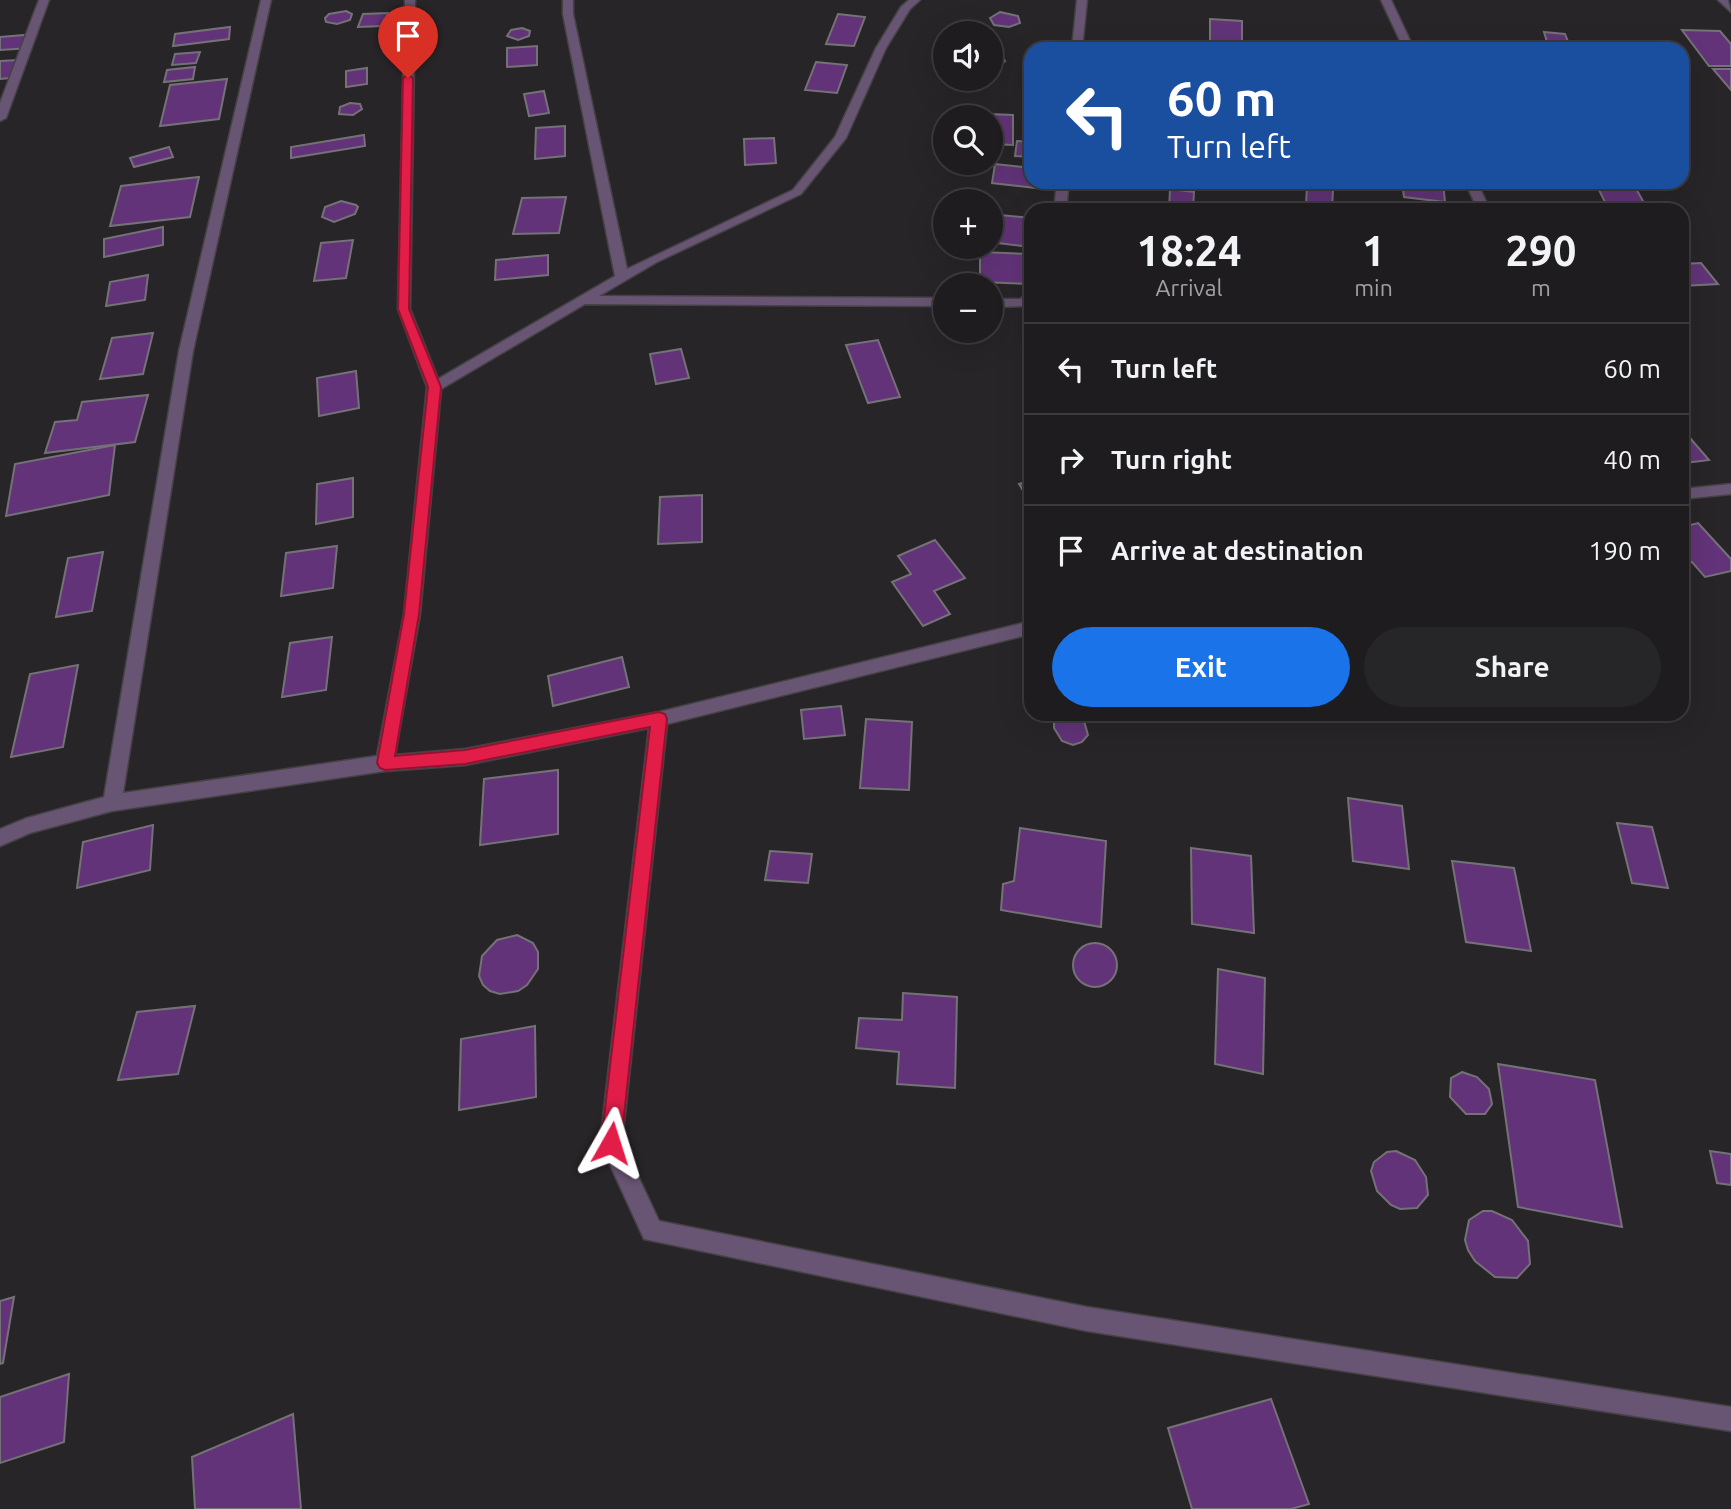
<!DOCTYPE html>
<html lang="en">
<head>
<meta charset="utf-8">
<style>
  :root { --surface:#1e1c1f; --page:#262528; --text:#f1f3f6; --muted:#a1a1a4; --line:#3c3a3d; --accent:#1a73e8 }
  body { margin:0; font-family:Ubuntu,sans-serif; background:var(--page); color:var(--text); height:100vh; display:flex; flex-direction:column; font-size:26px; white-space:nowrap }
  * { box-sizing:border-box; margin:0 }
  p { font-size:23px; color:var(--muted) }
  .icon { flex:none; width:38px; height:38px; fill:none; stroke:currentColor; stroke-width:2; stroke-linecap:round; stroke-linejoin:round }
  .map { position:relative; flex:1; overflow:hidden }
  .panel { position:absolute; left:1024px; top:203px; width:665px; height:518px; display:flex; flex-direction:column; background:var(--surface); border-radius:21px; box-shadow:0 7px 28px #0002,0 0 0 2px var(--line) }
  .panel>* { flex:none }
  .banner { position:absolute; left:1024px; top:42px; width:665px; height:147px; border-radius:21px; box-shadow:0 7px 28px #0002,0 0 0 2px var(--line); background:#1a4fa0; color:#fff; overflow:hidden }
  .controls { position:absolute; left:933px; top:21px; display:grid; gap:14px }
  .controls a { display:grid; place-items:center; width:70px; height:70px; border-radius:50%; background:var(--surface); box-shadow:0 7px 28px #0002,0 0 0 2px var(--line); font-size:35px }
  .pin { position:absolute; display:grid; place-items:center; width:60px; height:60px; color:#fff; margin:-72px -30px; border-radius:50% 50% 50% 0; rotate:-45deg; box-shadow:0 0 7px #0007 }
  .pin .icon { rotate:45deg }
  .me { position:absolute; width:77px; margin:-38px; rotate:6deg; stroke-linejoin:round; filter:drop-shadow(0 0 5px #0008) }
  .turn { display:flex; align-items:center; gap:24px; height:147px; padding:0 28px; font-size:32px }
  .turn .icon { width:91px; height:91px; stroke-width:2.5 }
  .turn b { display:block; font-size:49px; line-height:60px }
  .eta { display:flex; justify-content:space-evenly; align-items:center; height:119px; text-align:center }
  .eta b { font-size:42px; font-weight:700; line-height:49px }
  .primary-button { display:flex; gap:14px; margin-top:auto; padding:14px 28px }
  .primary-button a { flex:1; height:80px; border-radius:42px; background:var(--accent); color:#fff; font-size:28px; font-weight:700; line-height:80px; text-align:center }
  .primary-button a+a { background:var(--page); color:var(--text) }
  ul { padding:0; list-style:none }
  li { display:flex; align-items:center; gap:21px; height:91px; padding:0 28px; border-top:2px solid var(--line) }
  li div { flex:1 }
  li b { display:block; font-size:26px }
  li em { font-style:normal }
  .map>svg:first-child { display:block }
  .building { fill:#623378; stroke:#747276; stroke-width:2 }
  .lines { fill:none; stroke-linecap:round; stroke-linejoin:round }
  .street-casing { stroke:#454245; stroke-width:3 }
  .street { fill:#685473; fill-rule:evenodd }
  .route { fill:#e11d48; stroke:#92132f; stroke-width:2 }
</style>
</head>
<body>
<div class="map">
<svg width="1731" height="1509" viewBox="0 0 1731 1509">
  <rect width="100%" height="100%" fill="#282529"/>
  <!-- building -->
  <g class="building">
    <path d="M 346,11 L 352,14 L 350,20 L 337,24 L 326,22 L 325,18 L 329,14 Z"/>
    <path d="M 1000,12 L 1018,16 L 1020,23 L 1009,27 L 994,25 L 990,18 Z"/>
    <path d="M 388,13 L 383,26 L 358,27 L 363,14 Z"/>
    <path d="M 838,14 L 865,17 L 854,46 L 826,44 Z"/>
    <path d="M 1210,19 L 1242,21 L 1242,43 L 1210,41 Z"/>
    <path d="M 230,27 L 229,39 L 173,46 L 175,34 Z"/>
    <path d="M 522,28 L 530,31 L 529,36 L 518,40 L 507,36 L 511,30 Z"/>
    <path d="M 1682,30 L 1720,31 L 1731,44 L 1731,66 L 1709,66 Z"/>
    <path d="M 1544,32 L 1565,34 L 1569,44 L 1547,42 Z"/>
    <path d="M 37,34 L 31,48 L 0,50 L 0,37 Z"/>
    <path d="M 537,46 L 537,65 L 507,67 L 507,48 Z"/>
    <path d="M 200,52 L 196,63 L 172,65 L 175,54 Z"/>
    <path d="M 990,52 L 1001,54 L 1005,61 L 1002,64 L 990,66 Z"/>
    <path d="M 18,60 L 10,78 L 0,79 L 0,61 Z"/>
    <path d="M 816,62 L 847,65 L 837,93 L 805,90 Z"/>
    <path d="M 195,67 L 193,79 L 164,82 L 167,70 Z"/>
    <path d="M 367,68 L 367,84 L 346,87 L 346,71 Z"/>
    <path d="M 1713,69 L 1731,69 L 1731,90 Z"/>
    <path d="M 227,79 L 219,119 L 160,126 L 170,85 Z"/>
    <path d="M 544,91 L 549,113 L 529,116 L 524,94 Z"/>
    <path d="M 350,103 L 360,104 L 362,109 L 353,115 L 339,114 L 340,107 Z"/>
    <path d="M 964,113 L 1013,115 L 1013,145 L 990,144 L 990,117 L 964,117 Z"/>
    <path d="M 565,126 L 565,156 L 535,159 L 536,128 Z"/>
    <path d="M 364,135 L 365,146 L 291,158 L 291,147 Z"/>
    <path d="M 774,138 L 776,163 L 745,165 L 744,139 Z"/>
    <path d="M 1017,141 L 1031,142 L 1031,157 L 1015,156 Z"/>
    <path d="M 169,147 L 173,157 L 134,167 L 130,158 Z"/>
    <path d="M 995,164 L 1031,168 L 1031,182 L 1044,182 L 1045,189 L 992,183 Z"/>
    <path d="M 199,177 L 190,217 L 110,226 L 121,186 Z"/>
    <path d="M 1402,182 L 1443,182 L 1445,202 L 1404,197 Z"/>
    <path d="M 1596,184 L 1634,185 L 1648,210 L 1609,210 Z"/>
    <path d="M 1307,186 L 1333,190 L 1332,209 L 1306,205 Z"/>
    <path d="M 1170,189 L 1194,192 L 1193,210 L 1169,210 Z"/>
    <path d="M 566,197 L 559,233 L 513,234 L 522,198 Z"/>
    <path d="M 341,201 L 356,205 L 358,207 L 355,214 L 334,222 L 322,217 L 325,207 Z"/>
    <path d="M 990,214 L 1031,218 L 1031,247 L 990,242 Z"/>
    <path d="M 163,227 L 163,245 L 104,257 L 104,239 Z"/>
    <path d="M 353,240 L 346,278 L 314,281 L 321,243 Z"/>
    <path d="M 980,252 L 1028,254 L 1029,284 L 980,282 Z"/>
    <path d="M 548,255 L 548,275 L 495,280 L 496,260 Z"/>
    <path d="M 1701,263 L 1718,284 L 1682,286 L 1682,264 Z"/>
    <path d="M 148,275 L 145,300 L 106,306 L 110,282 Z"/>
    <path d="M 153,333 L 143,374 L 100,379 L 112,338 Z"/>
    <path d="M 878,340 L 900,397 L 868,403 L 846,345 Z"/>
    <path d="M 681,349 L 689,378 L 656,384 L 650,354 Z"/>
    <path d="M 356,371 L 359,408 L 319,416 L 317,378 Z"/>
    <path d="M 148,395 L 135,442 L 45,453 L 55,422 L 77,420 L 82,402 Z"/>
    <path d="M 1690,438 L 1709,460 L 1685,463 L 1682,457 L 1682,440 Z"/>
    <path d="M 115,445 L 109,495 L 6,516 L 15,464 Z"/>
    <path d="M 353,478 L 353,517 L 316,524 L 317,484 Z"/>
    <path d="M 1031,481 L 1031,504 L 1019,484 Z"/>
    <path d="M 702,495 L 702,542 L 658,544 L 660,497 Z"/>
    <path d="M 1698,523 L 1731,559 L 1731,571 L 1705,577 L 1692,562 L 1682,564 L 1682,527 Z"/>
    <path d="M 935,540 L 965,578 L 934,591 L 950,614 L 923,626 L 892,582 L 911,574 L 898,556 Z"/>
    <path d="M 337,546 L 333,588 L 281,596 L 286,553 Z"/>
    <path d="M 103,552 L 92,611 L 56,617 L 68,558 Z"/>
    <path d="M 332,637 L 326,690 L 282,697 L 290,643 Z"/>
    <path d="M 622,657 L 629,687 L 553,706 L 548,676 Z"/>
    <path d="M 78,665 L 63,747 L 11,757 L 30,674 Z"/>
    <path d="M 841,706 L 845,735 L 804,739 L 801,710 Z"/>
    <path d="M 1073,715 L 1084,721 L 1088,735 L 1082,742 L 1073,745 L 1062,741 L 1054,728 L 1054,723 L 1062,716 Z"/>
    <path d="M 866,719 L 912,722 L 909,790 L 860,788 Z"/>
    <path d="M 558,770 L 558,834 L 480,845 L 484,779 Z"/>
    <path d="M 1348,798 L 1402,806 L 1409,869 L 1353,861 Z"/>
    <path d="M 1617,823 L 1652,827 L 1668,888 L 1632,883 Z"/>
    <path d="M 153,825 L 150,870 L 77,888 L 83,842 Z"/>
    <path d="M 1020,828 L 1106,841 L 1101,927 L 1001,910 L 1003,884 L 1014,881 Z"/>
    <path d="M 1191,848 L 1251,856 L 1254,933 L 1192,924 Z"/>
    <path d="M 770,851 L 812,854 L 808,883 L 765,880 Z"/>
    <path d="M 1452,861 L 1514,868 L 1531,951 L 1466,942 Z"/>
    <path d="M 517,935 L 533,943 L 538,952 L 538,969 L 527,985 L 518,991 L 500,994 L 490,991 L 483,985 L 479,976 L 482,956 L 497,940 Z"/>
    <circle cx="1095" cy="965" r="22"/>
    <path d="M 1218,969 L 1265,978 L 1263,1074 L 1215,1064 Z"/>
    <path d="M 903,993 L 957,997 L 955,1088 L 897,1084 L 899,1052 L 856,1048 L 859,1018 L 902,1020 Z"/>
    <path d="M 195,1006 L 178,1074 L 118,1080 L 137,1012 Z"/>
    <path d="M 535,1026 L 536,1097 L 459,1110 L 461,1039 Z"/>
    <path d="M 1498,1064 L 1595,1080 L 1622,1227 L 1518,1207 Z"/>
    <path d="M 1462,1072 L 1477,1077 L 1489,1089 L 1492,1104 L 1485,1114 L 1466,1114 L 1450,1097 L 1451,1078 Z"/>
    <path d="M 1396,1151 L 1415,1160 L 1426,1177 L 1428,1195 L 1417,1208 L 1400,1209 L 1391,1205 L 1377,1191 L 1371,1171 L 1374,1162 L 1387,1152 Z"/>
    <path d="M 1710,1151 L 1731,1154 L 1731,1185 L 1717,1183 Z"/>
    <path d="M 1483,1211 L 1492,1211 L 1512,1220 L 1528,1241 L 1530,1264 L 1517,1278 L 1495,1277 L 1475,1261 L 1468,1250 L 1465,1240 L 1469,1220 Z"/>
    <path d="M 14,1297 L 3,1363 L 0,1364 L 0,1301 Z"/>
    <path d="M 69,1374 L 64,1442 L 0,1463 L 0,1397 Z"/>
    <path d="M 1271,1399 L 1309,1504 L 1291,1509 L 1192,1509 L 1168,1428 Z"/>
    <path d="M 293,1414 L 301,1509 L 195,1509 L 192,1457 Z"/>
  </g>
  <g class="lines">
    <!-- street casing -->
    <g class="street-casing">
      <g id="street">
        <path d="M 39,0 L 49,0 L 6,118 L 0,121 L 0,103 Z"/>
        <path d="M 261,0 L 271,0 L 193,351 L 123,793 L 377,756 L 404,614 L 427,387 L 398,309 L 405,0 L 415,0 L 410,309 L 438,379 L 615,276 L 563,14 L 563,0 L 573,0 L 573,14 L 627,269 L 793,190 L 835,137 L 876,48 L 901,7 L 909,0 L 920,0 L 910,9 L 886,48 L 846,138 L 801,194 L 657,262 L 599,296 L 945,298 L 945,306 L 585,304 L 441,389 L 420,614 L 395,755 L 465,749 L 659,712 L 1031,621 L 1031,634 L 667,724 L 622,1142 L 659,1221 L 1087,1307 L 1731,1407 L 1731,1431 L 1087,1331 L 644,1239 L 600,1143 L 649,728 L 465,765 L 385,771 L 112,811 L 30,833 L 0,846 L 0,829 L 27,818 L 104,797 L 179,351 Z"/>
        <path d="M 1077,0 L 1087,0 L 1082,49 L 1072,49 Z"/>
        <path d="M 1381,0 L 1391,0 L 1414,49 L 1404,49 Z"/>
        <path d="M 1718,0 L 1728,0 L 1731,12 Z"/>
        <path d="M 1057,182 L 1069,182 L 1066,210 L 1054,210 Z"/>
        <path d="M 1465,182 L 1477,182 L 1490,210 L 1478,210 Z"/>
        <path d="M 1031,292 L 1031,303 L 1028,306 L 990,307 L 990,299 L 1020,299 Z"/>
        <path d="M 1731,484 L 1731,494 L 1682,499 L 1682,489 Z"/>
      </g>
    </g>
    <!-- street -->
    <use href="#street" class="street"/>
  </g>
  <!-- route -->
  <path class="route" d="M 408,75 L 413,78 L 409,309 L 441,387 L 419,614 L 395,756 L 465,750 L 659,712 L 665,714 L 667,719 L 621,1143 L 618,1150 L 611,1153 L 604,1150 L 601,1143 L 650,727 L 465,764 L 385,770 L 380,768 L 377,763 L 404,614 L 428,387 L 398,309 L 403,78 Z"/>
</svg>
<div class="controls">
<a><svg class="icon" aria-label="sound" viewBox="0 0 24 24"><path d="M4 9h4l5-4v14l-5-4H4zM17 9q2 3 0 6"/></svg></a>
<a><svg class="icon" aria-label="search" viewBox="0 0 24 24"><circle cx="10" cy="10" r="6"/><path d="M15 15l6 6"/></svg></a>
<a>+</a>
<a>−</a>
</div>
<div class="pin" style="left:408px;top:78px;background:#d93025"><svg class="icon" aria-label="arrive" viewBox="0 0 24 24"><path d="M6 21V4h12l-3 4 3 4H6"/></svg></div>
<svg class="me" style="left:611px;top:1143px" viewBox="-20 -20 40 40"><path d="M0-17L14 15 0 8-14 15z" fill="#e11d48" stroke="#fff" stroke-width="4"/></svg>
<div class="banner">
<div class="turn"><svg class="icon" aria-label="left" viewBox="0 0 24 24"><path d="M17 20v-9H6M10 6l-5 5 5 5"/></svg><div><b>60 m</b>Turn left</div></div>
</div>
<section class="panel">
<div class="eta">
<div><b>18:24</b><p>Arrival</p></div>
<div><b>1</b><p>min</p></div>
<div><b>290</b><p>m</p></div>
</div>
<ul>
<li><svg class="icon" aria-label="left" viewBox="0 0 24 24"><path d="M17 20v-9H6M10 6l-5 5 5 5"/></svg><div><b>Turn left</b></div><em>60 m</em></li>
<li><svg class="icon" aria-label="right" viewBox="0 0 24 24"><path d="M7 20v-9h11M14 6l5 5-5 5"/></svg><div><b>Turn right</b></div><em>40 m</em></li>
<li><svg class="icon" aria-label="arrive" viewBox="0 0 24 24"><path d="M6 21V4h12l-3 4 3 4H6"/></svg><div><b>Arrive at destination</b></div><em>190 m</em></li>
</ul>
<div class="primary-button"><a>Exit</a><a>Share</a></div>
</section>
</div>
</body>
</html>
